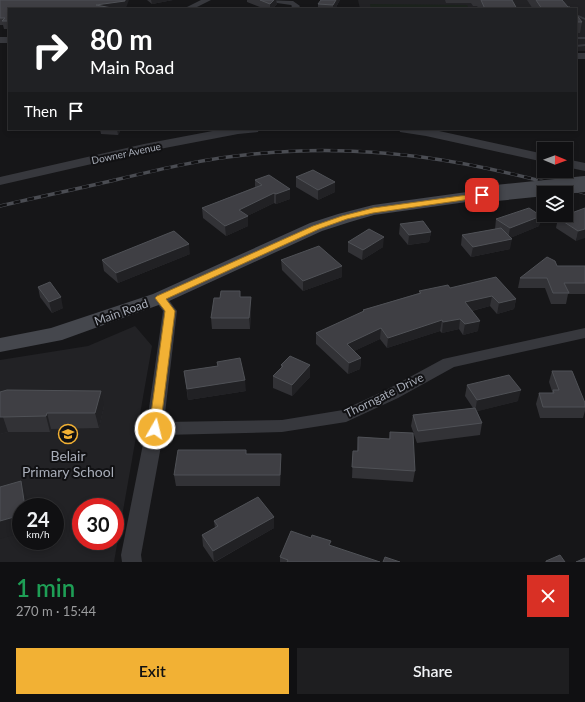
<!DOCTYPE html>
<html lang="en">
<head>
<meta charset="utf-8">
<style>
  :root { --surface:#101012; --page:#1e1e20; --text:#f1f3f6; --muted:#9c9d9f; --line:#303032; --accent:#f2b134 }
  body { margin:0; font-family:Lato,sans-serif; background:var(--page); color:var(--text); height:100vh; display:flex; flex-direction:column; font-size:15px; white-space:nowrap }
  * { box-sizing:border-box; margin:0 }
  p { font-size:13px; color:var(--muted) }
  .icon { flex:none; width:22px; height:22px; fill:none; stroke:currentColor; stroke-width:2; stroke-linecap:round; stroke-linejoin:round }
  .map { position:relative; height:562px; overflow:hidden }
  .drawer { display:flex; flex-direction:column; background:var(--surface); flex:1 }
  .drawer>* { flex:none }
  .hud { position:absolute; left:8px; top:8px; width:569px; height:122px; border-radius:0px; box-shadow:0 2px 6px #0003,0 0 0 1px var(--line); background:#202124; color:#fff; overflow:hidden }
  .needle { width:26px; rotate:91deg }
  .tools { position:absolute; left:537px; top:142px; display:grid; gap:8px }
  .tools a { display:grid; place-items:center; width:36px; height:36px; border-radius:0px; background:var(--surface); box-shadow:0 2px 6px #0003,0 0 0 1px var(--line); font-size:20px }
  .speed { position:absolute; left:12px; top:498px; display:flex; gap:8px; font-size:20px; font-weight:700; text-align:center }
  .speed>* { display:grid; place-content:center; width:52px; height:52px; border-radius:50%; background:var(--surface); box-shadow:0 2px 6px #0003,0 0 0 1px var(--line); line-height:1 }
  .speed small { font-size:10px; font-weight:400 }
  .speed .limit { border:6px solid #d22; background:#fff; color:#111 }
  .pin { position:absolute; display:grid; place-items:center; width:34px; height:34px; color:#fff; margin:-17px; border-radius:8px; box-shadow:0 2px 6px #0006 }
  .me { position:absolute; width:44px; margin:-22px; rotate:8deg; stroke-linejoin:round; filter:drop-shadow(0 0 3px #0008) }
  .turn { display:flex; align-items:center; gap:14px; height:84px; padding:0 16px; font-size:18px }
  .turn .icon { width:52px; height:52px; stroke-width:2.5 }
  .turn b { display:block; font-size:28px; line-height:34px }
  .then { display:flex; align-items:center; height:38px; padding:0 16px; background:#0003; gap:8px; font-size:15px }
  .round { display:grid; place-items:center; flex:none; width:42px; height:42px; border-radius:0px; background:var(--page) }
  .headline { display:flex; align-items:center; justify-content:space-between; height:68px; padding:0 16px }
  h1 { font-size:24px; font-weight:600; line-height:30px; color:#1e9e55 }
  .action { display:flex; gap:8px; margin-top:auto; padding:8px 16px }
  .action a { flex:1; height:46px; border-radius:0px; background:var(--accent); color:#111; font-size:16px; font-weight:600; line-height:46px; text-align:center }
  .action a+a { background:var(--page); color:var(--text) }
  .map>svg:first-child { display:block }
  .built { fill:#222225; fill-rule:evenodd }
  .green { fill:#1c231d }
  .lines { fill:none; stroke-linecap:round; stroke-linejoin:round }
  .service { fill:#37383d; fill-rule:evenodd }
  .minor { fill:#37383d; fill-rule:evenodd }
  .tertiary { fill:#37383d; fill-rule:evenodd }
  .secondary { fill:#45474d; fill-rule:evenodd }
  .rail-casing { stroke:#4a4c52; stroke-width:3.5 }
  .rail { stroke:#111113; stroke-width:2.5; stroke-dasharray:7; stroke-linecap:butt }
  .secondary-bridge { stroke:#45474d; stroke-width:16 }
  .wall { fill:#323236 }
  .shaded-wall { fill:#212124 }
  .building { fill:#3f3f44; stroke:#4f5156 }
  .route { fill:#f2b134; stroke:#9d7322 }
  .labels { text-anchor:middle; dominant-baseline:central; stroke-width:4; stroke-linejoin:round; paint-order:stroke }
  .far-street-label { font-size:10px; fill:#a8adb8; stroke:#111113 }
  .street-label { font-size:12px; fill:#a8adb8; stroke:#111113 }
  .near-poi-label { font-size:14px; fill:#a8adb8; stroke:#111113 }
</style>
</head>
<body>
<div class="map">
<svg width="585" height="562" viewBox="0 0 585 562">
  <rect width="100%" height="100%" fill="#161618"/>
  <!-- built -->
  <g class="built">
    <path d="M 358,0 L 585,0 L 585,51 L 576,51 L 576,9 L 360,9 Z"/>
    <path d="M 135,326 L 152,346 L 114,562 L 0,562 L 0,360 L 88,346 ZM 21,507 L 55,507 L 55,541 L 21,541 ZM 81,507 L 115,507 L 115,541 L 81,541 Z"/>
  </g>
  <!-- green -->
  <path class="green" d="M 370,4 L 467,5 L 469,9 L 371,9 Z"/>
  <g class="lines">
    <!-- service -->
    <g class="service">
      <path d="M 576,14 L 585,18 L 585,20 L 576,16 Z"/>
      <rect x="576" y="37" width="9" height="2"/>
      <path d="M 585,44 L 585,46 L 576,47 L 576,45 Z"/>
    </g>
    <!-- minor -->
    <g class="minor">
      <path d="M 201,0 L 211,0 L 193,9 L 183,9 Z"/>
      <path d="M 266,0 L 293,1 L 300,6 L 298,9 L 290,9 L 292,6 L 291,5 L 270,2 Z"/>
      <rect x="0" y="37" width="9" height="6"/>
      <rect x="576" y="53" width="9" height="6"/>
      <path d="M 160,294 L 165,295 L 177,311 L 164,422 L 282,420 L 343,410 L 386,390 L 443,359 L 585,328 L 585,338 L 454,367 L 398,398 L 346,422 L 282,432 L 163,435 L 141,555 L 142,562 L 122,562 L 121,555 L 146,429 L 163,311 L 153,298 L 155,295 Z"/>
    </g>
    <!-- tertiary -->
    <g class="tertiary">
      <path d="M 223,129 L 259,129 L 258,132 L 238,134 L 144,152 L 0,185 L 0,177 L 144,144 Z"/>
      <path d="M 399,129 L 430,129 L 544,154 L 544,162 L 426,136 L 400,132 Z"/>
      <path d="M 566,159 L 585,163 L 585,171 L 566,167 Z"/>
    </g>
    <!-- secondary -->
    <path class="secondary" d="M 496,188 L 502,189 L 505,193 L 502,197 L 374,215 L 350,222 L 322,231 L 167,302 L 62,340 L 0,352 L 0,338 L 51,328 L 153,294 L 310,223 L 338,214 L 373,205 Z"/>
    <!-- rail casing -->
    <g class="rail-casing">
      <path id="rail" d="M 0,206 C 38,197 77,189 115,180 C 161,169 207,158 254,154 C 370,142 474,161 585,193"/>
    </g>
    <!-- rail -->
    <use href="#rail" class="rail"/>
    <!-- secondary-bridge -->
    <path class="secondary-bridge" d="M 496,193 L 585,184"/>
  </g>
  <!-- wall -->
  <g class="wall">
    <path d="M 0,0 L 126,8 L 119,9 L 9,9 L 9,29 L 4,29 L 3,25 L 0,25 Z"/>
    <path d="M 147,0 L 173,0 L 152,4 Z"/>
    <path d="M 247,0 L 276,0 L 277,4 L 272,9 L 265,9 L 247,2 Z"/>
    <path d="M 340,0 L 335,9 L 318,9 L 318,4 Z"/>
    <path d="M 445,0 L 512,0 L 517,9 L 479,9 L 477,6 L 473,6 L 471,3 L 446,3 Z"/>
    <path d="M 527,0 L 562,0 L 568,7 L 572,9 L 533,9 Z"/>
    <path d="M 576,14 L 582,22 L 580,33 L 576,33 Z"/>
    <path d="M 100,129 L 121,129 L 118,135 L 101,134 Z"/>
    <path d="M 296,177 L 335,192 L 318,200 L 296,187 Z"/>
    <path d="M 255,180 L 290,189 L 290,199 L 276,204 L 274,203 L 247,216 L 248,226 L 226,236 L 203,218 L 202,208 L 255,187 Z"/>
    <path d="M 585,208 L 576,241 L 556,228 L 558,218 Z"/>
    <path d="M 541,216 L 539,226 L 510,238 L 510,249 L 471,257 L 461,245 L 462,235 L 495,229 L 496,219 Z"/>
    <path d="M 400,224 L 431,232 L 429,242 L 408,245 L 399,234 Z"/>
    <path d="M 348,242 L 383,247 L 362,260 L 348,252 Z"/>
    <path d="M 190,254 L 118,283 L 104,271 L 102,260 Z"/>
    <path d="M 281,260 L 342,277 L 303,291 L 282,270 Z"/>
    <path d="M 557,266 L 585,266 L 585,294 L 568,294 L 566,304 L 551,304 L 545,288 L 518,288 L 520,278 Z"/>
    <path d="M 38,287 L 63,308 L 52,313 L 40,297 Z"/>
    <path d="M 450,288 L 516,299 L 514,309 L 497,314 L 490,306 L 472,311 L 478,331 L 463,335 L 459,329 L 442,333 L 440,331 L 387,348 L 380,339 L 354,351 L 361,358 L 360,369 L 348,374 L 316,344 L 316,333 L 363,312 L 363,310 L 419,293 L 419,291 Z"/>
    <path d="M 240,291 L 240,297 L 251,297 L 251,308 L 250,329 L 212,329 L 211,318 L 220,298 Z"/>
    <path d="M 217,362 L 246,391 L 188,400 L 184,371 L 218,366 Z"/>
    <path d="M 281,365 L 310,377 L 292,396 L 273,388 L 273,376 L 281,368 Z"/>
    <path d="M 552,371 L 585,407 L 585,411 L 583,418 L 540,418 L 536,404 L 539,393 L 552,393 L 552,391 L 549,382 Z"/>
    <path d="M 467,385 L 518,401 L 477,411 L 482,423 L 480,435 L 417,443 L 411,426 L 413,415 L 473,408 L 465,396 Z"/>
    <path d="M 0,392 L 104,406 L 99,428 L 51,429 L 50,432 L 8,432 L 0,434 Z"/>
    <path d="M 390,432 L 415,471 L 413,482 L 352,478 L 353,451 L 357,451 L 358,437 L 389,439 Z"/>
    <path d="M 247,454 L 281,465 L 280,486 L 176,486 L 174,475 Z"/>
    <path d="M 274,517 L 274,528 L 215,562 L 214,562 L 203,546 L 202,535 L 215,528 L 214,521 Z"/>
    <path d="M 331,546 L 380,562 L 280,562 L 280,557 Z"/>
  </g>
  <!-- shaded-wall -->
  <g class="shaded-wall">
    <path d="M 125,0 L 129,0 L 126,8 L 119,9 L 96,9 L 96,5 Z"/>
    <path d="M 151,0 L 173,0 L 152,4 Z"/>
    <path d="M 274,0 L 276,0 L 277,4 L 272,9 L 270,9 L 270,4 Z"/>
    <path d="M 336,0 L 340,0 L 335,9 L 333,9 L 333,5 Z"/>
    <path d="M 117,129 L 121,129 L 118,135 Z"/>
    <path d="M 335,182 L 335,192 L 318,200 L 318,190 Z"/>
    <path d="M 290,189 L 290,199 L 276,204 L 276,194 Z"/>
    <path d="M 274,193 L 274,203 L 239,220 L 239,210 Z"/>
    <path d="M 248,216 L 248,226 L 226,236 L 225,226 Z"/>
    <path d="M 541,216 L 539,226 L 508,239 L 510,228 Z"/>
    <path d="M 585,229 L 585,238 L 576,241 L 578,231 Z"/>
    <path d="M 431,232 L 429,242 L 408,245 L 409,235 Z"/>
    <path d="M 384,237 L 383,247 L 362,260 L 363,250 Z"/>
    <path d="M 512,239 L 510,249 L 471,257 L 473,247 Z"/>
    <path d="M 189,244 L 190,254 L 118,283 L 116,273 Z"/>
    <path d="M 342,266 L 342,277 L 303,291 L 303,281 Z"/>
    <path d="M 492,296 L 490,306 L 463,313 L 465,302 Z"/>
    <path d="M 61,297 L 63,308 L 52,313 L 49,302 Z"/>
    <path d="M 251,297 L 251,308 L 250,329 L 249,318 Z"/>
    <path d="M 516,299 L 514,309 L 497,314 L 499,303 Z"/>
    <path d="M 460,319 L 459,329 L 442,333 L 443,322 Z"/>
    <path d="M 442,320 L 440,331 L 387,348 L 388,338 Z"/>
    <path d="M 480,321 L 478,331 L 463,335 L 465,324 Z"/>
    <path d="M 381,328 L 380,339 L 346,355 L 347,344 Z"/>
    <path d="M 361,358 L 360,369 L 348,374 L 349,363 Z"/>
    <path d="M 310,365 L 310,377 L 292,396 L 292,385 Z"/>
    <path d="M 245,380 L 246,391 L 188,400 L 187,389 Z"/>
    <path d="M 521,390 L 518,401 L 475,412 L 477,400 Z"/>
    <path d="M 101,391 L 104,406 L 99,428 L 95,413 Z"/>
    <path d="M 47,413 L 51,429 L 50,432 L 46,416 Z"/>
    <path d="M 0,417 L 3,417 L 8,432 L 0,434 Z"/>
    <path d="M 21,481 L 27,498 L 28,507 L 25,507 Z"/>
    <path d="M 21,515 L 21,533 L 0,539 L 0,521 Z"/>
    <path d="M 274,517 L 274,528 L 214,562 L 213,551 Z"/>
  </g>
  <!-- building -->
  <g class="building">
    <path d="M 0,0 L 125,0 L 125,1 L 96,5 L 117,9 L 9,9 L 9,21 L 2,21 L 5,18 L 0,18 Z"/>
    <path d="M 260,0 L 274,0 L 270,4 Z"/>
    <path d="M 321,0 L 336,0 L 333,5 L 318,4 Z"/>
    <path d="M 481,0 L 512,0 L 517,9 L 485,9 Z"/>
    <path d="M 536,0 L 562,0 L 568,7 L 570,7 L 572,9 L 542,9 Z"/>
    <path d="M 576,14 L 582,22 L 576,22 Z"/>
    <path d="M 313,170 L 335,182 L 318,190 L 296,177 Z"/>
    <path d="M 269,175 L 290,189 L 276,194 L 274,193 L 239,210 L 248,216 L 225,226 L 202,208 L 262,185 L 255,180 Z"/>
    <path d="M 529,208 L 541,216 L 510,228 L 496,219 Z"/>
    <path d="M 585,208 L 585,229 L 578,231 L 558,218 Z"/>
    <path d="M 423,221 L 431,232 L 409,235 L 400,224 Z"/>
    <path d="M 501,228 L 512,239 L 473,247 L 462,235 Z"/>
    <path d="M 369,229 L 384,237 L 363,250 L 348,242 Z"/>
    <path d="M 174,231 L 189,244 L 116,273 L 102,260 Z"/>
    <path d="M 319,246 L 342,266 L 303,281 L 281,260 Z"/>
    <path d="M 547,257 L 555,261 L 557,266 L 585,266 L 585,283 L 564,283 L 569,293 L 553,293 L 547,278 L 520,278 Z"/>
    <path d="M 496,277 L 516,299 L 499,303 L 492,296 L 465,302 L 480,321 L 465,324 L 460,319 L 443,322 L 442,320 L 388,338 L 381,328 L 347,344 L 361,358 L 349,363 L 316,333 L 364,311 L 363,310 L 421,293 L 419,291 L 448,285 L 450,288 Z"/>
    <path d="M 50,282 L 61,297 L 49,302 L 38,287 Z"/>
    <path d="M 221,291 L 240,291 L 240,297 L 251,297 L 249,318 L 211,318 L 214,298 L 220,298 Z"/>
    <path d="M 290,356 L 310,365 L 292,385 L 273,376 L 283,366 L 281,365 Z"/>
    <path d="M 240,358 L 245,380 L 187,389 L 184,371 L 218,366 L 217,362 Z"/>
    <path d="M 552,371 L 572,371 L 585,403 L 585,407 L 543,407 L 539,393 L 554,393 L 553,390 L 559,390 Z"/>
    <path d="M 509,375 L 521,390 L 477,400 L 467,385 Z"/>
    <path d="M 7,390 L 101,391 L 95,413 L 47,413 L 46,416 L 3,417 L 0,417 L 0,392 Z"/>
    <path d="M 475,408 L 482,423 L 418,431 L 413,415 Z"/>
    <path d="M 390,432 L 413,433 L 415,471 L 352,467 L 353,451 L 358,451 L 358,437 L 390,439 Z"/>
    <path d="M 178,450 L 246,450 L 246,454 L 281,454 L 280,475 L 174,475 Z"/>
    <path d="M 21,481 L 25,507 L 21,507 L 21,515 L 0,521 L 0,487 Z"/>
    <path d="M 258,497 L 274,517 L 213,551 L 202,535 L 218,526 L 214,521 Z"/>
    <path d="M 291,531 L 311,538 L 312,535 L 331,541 L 329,545 L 380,562 L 287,562 L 288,560 L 280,557 Z"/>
    <path d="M 560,555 L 565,562 L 546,562 L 546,561 Z"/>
    <path d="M 385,557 L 400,562 L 383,562 Z"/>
    <path d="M 585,558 L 585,562 L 576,562 Z"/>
  </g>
  <!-- route -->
  <path class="route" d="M 482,193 L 486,195 L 485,197 L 373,213 L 347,219 L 319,229 L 166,299 L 175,311 L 160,429 L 159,432 L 155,434 L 151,432 L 149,429 L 165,311 L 155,298 L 157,296 L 313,226 L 342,216 L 373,208 Z"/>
  <!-- icons -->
  <defs>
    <g id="school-ring" transform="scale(1)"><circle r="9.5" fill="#111113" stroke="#f2b134" stroke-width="1.5"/><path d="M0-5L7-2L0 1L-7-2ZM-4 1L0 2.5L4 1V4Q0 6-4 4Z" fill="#f2b134"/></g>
  </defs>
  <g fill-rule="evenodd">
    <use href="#school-ring" x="68" y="434"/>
  </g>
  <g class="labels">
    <!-- far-street labels -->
    <g class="far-street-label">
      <text transform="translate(126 153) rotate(-12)">Downer Avenue</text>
    </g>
    <!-- street labels -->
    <g class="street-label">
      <text transform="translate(121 312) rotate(-20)">Main Road</text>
      <text transform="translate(384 395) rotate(-26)">Thorngate Drive</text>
    </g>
    <!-- near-poi labels -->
    <g class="near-poi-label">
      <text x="68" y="455">Belair<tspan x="68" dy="16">Primary School</tspan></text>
    </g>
  </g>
</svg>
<div class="tools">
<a><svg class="needle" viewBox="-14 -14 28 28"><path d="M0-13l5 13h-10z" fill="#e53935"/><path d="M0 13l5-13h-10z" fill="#9c9d9f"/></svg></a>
<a><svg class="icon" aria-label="layers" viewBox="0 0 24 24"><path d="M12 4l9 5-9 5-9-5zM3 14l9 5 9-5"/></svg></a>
</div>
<div class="speed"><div>24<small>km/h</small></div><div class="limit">30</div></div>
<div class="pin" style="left:482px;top:195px;background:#d93025"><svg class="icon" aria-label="arrive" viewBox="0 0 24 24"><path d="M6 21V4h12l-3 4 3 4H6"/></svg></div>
<svg class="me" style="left:155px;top:429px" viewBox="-20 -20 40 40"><circle r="17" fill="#f2b134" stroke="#fff" stroke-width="3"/><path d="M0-11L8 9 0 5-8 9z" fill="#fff"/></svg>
<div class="hud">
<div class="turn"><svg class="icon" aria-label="right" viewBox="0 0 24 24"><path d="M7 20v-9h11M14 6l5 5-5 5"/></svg><div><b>80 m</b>Main Road</div></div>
<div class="then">Then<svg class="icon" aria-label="arrive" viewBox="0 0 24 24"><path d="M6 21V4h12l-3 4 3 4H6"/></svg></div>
</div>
</div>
<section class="drawer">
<div class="headline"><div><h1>1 min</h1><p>270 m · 15:44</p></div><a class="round" style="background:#d93025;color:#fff"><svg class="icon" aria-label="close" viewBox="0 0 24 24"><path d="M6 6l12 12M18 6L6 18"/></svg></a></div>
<div class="action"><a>Exit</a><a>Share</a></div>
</section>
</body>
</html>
